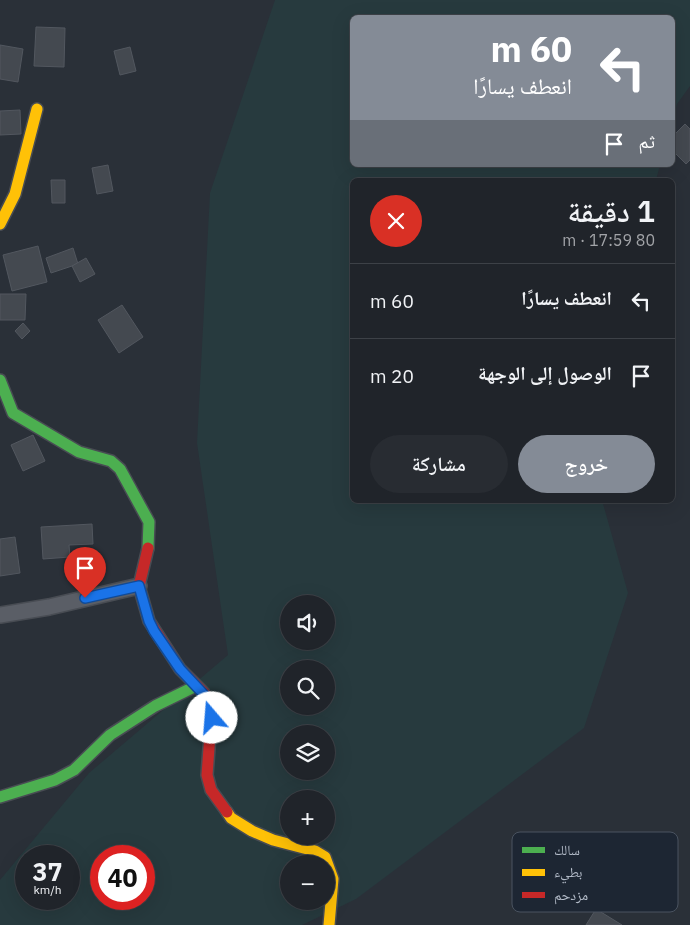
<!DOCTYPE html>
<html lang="ar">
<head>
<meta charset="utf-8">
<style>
  :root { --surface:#20242a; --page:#282c32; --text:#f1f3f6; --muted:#a2a4a8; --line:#3d4147; --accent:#848b96 }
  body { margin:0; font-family:"IBM Plex Sans","Noto Naskh Arabic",sans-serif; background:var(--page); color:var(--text); direction:rtl; height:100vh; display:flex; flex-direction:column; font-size:19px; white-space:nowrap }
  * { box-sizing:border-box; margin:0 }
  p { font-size:16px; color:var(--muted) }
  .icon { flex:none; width:28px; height:28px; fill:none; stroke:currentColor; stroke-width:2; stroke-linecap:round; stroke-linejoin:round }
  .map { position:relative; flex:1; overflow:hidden; direction:ltr }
  .side { position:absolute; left:350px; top:178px; width:325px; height:325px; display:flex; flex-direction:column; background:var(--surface); border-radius:8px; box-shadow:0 5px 20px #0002,0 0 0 1px var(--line); direction:rtl }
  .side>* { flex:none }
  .hud { position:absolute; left:350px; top:15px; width:325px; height:152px; border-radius:8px; box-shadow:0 5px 20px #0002,0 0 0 1px var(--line); direction:rtl; background:#848b96; color:#fff; overflow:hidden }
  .controls { position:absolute; left:280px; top:595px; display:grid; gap:10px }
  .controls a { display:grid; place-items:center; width:55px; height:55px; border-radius:50%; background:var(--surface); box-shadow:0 5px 20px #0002,0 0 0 1px var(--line); font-size:25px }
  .speed { position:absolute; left:15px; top:845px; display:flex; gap:10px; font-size:25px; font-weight:700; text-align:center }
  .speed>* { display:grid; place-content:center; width:65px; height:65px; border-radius:50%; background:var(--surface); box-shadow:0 5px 20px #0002,0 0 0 1px var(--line); line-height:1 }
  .speed small { font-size:12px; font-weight:400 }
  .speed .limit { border:8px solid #d22; background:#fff; color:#111 }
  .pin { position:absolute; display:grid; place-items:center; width:42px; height:42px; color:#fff; margin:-51px -21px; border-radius:50% 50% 50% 0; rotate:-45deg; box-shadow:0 0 5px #0007 }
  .pin .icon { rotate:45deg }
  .me { position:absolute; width:55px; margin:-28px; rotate:342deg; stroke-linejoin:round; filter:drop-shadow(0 0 4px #0008) }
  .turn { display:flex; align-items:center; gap:18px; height:105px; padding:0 20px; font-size:22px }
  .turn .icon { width:65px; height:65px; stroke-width:2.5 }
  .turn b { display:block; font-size:35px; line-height:42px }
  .then { display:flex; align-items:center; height:48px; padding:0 20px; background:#0003; gap:10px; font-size:19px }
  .round { display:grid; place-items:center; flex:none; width:52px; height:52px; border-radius:26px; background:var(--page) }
  .headline { display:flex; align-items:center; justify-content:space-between; height:85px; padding:0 20px }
  h1 { font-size:30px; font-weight:600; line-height:38px }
  .action { display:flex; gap:10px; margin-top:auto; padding:10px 20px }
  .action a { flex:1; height:58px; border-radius:30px; background:var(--accent); color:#fff; font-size:20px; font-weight:600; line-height:58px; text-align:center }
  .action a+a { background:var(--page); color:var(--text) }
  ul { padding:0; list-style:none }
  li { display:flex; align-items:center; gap:15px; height:75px; padding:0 20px; border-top:1px solid var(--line) }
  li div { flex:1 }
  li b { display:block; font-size:19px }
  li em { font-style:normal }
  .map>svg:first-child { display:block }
  .green { fill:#273a3e; fill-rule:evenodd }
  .building { fill:#444950; stroke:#52575f }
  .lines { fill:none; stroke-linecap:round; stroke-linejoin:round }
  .street-casing { stroke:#484c53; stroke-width:18 }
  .fast-casing { stroke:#484c53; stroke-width:14 }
  .slow-casing { stroke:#484c53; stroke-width:14 }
  .jam-casing { stroke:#484c53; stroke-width:14 }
  .street { stroke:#5a5e66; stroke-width:15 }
  .fast { stroke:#4caf50; stroke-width:11 }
  .slow { stroke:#ffc107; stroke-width:11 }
  .jam { stroke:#c62828; stroke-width:11 }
  .route-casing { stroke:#114b97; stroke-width:12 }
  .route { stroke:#1a73e8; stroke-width:9 }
  .key { fill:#1d2633; stroke:#4a5360; stroke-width:1 }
  .key-label { font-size:14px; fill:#b4bcc9 }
</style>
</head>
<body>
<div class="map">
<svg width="690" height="925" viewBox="0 0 690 925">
  <rect width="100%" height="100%" fill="#2a3038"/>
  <!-- green -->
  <path class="green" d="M 275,0 L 690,0 L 690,86 L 677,104 L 673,121 L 672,18 L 352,18 L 352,165 L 660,165 L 656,180 L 352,180 L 352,500 L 602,500 L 628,593 L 584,728 L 356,899 L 302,925 L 0,925 L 0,880 L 89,773 L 228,655 L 197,443 L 210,193 ZM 289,604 L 326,604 L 326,641 L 289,641 ZM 289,669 L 326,669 L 326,706 L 289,706 ZM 289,734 L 326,734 L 326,771 L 289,771 ZM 289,799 L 326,799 L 326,836 L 289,836 ZM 26,856 L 69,856 L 69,899 L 26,899 ZM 101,856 L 144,856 L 144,899 L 101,899 ZM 289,864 L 326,864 L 326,901 L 289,901 Z"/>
  <!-- building -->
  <g class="building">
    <path d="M 36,27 L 65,28 L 64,67 L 34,66 Z"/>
    <path d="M 0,45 L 23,49 L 18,82 L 0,79 Z"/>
    <path d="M 130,47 L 136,71 L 120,75 L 114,51 Z"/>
    <path d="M 20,110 L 21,134 L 0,135 L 0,111 Z"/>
    <path d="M 685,124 L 690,129 L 690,160 L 686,164 L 672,150 L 672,137 Z"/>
    <path d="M 108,165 L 113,191 L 97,194 L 92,168 Z"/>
    <path d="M 51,180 L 65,180 L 65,203 L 52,203 Z"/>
    <path d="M 38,246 L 47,282 L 12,291 L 3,255 Z"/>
    <path d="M 73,248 L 78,264 L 51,273 L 46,258 Z"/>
    <path d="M 86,258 L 95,274 L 80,282 L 72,266 Z"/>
    <path d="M 0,294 L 26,294 L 25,320 L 0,320 Z"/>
    <path d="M 122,305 L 143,337 L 119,353 L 98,320 Z"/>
    <path d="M 23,323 L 30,331 L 22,339 L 15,331 Z"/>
    <path d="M 33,435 L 45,461 L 23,471 L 11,445 Z"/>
    <path d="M 92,524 L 93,544 L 69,545 L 70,557 L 43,559 L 41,527 Z"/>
    <path d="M 15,537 L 20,573 L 0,576 L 0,539 Z"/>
    <path d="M 596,909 L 622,925 L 586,925 Z"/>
  </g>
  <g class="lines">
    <!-- street casing -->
    <g class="street-casing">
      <path id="street" d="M 0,615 L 49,607 L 139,586"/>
    </g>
    <!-- fast casing -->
    <g class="fast-casing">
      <g id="fast">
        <path d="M 0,380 L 13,413 L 79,452 L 111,461 L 120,469 L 149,522 L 148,548"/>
        <path d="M 0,797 L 55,780 L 74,770 L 110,735 L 155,706 L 196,686"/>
      </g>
    </g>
    <!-- slow casing -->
    <g class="slow-casing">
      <g id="slow">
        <path d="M 0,224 L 15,194 L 37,109"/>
        <path d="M 227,812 L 231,818 L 252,831 L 273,840 L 315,851 L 325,857 L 333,879 L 329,925"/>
      </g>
    </g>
    <!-- jam casing -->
    <g class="jam-casing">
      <path id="jam" d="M 148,548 L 139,586 L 149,621 L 180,669 L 204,693 L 212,708 L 207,775 L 211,790 L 227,812"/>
    </g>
    <!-- street -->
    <use href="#street" class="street"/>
    <!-- fast -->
    <use href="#fast" class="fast"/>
    <!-- slow -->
    <use href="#slow" class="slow"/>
    <!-- jam -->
    <use href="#jam" class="jam"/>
  </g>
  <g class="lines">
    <!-- route casing -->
    <g class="route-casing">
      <path id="route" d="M 85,598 L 139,586 L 149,621 L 154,631 L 180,669 L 210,701 L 212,718"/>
    </g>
    <!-- route -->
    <use href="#route" class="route"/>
  </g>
  <!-- legend -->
  <rect x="512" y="832" width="166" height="80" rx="8" class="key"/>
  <rect x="522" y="847" width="23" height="6" fill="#4caf50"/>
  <rect x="522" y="869" width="23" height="7" fill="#ffc107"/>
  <rect x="522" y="892" width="23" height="6" fill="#c62828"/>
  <g class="key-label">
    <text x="554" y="855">سالك</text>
    <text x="554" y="877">بطيء</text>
    <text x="554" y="900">مزدحم</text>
  </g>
</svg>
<div class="controls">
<a><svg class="icon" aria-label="sound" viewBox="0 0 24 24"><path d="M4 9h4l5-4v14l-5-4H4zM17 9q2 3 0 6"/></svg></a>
<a><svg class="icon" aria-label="search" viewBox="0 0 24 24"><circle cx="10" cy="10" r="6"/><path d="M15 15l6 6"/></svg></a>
<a><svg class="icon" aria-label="layers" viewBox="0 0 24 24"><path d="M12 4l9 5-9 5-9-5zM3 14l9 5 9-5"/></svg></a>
<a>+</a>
<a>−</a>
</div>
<div class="speed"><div>37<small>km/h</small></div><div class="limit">40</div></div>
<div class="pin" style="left:85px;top:598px;background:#d93025"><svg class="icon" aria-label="arrive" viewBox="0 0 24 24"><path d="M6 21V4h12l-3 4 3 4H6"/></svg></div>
<svg class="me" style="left:212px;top:718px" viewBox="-20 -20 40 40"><circle r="19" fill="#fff"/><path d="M0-13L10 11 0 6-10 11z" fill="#1a73e8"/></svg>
<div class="hud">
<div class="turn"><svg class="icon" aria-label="left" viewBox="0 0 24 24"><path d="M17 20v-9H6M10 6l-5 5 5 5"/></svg><div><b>60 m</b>انعطف يسارًا</div></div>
<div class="then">ثم<svg class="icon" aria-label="arrive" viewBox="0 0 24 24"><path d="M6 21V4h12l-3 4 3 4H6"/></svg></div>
</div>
<section class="side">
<div class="headline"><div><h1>1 دقيقة</h1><p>80 m · 17:59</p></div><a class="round" style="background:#d93025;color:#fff"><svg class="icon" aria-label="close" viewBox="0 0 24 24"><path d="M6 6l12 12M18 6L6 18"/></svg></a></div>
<ul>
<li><svg class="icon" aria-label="left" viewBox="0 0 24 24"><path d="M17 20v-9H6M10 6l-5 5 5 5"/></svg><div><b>انعطف يسارًا</b></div><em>60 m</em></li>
<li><svg class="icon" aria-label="arrive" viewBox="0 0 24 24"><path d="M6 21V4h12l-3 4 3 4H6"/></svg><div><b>الوصول إلى الوجهة</b></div><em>20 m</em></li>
</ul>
<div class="action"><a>خروج</a><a>مشاركة</a></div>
</section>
</div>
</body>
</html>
